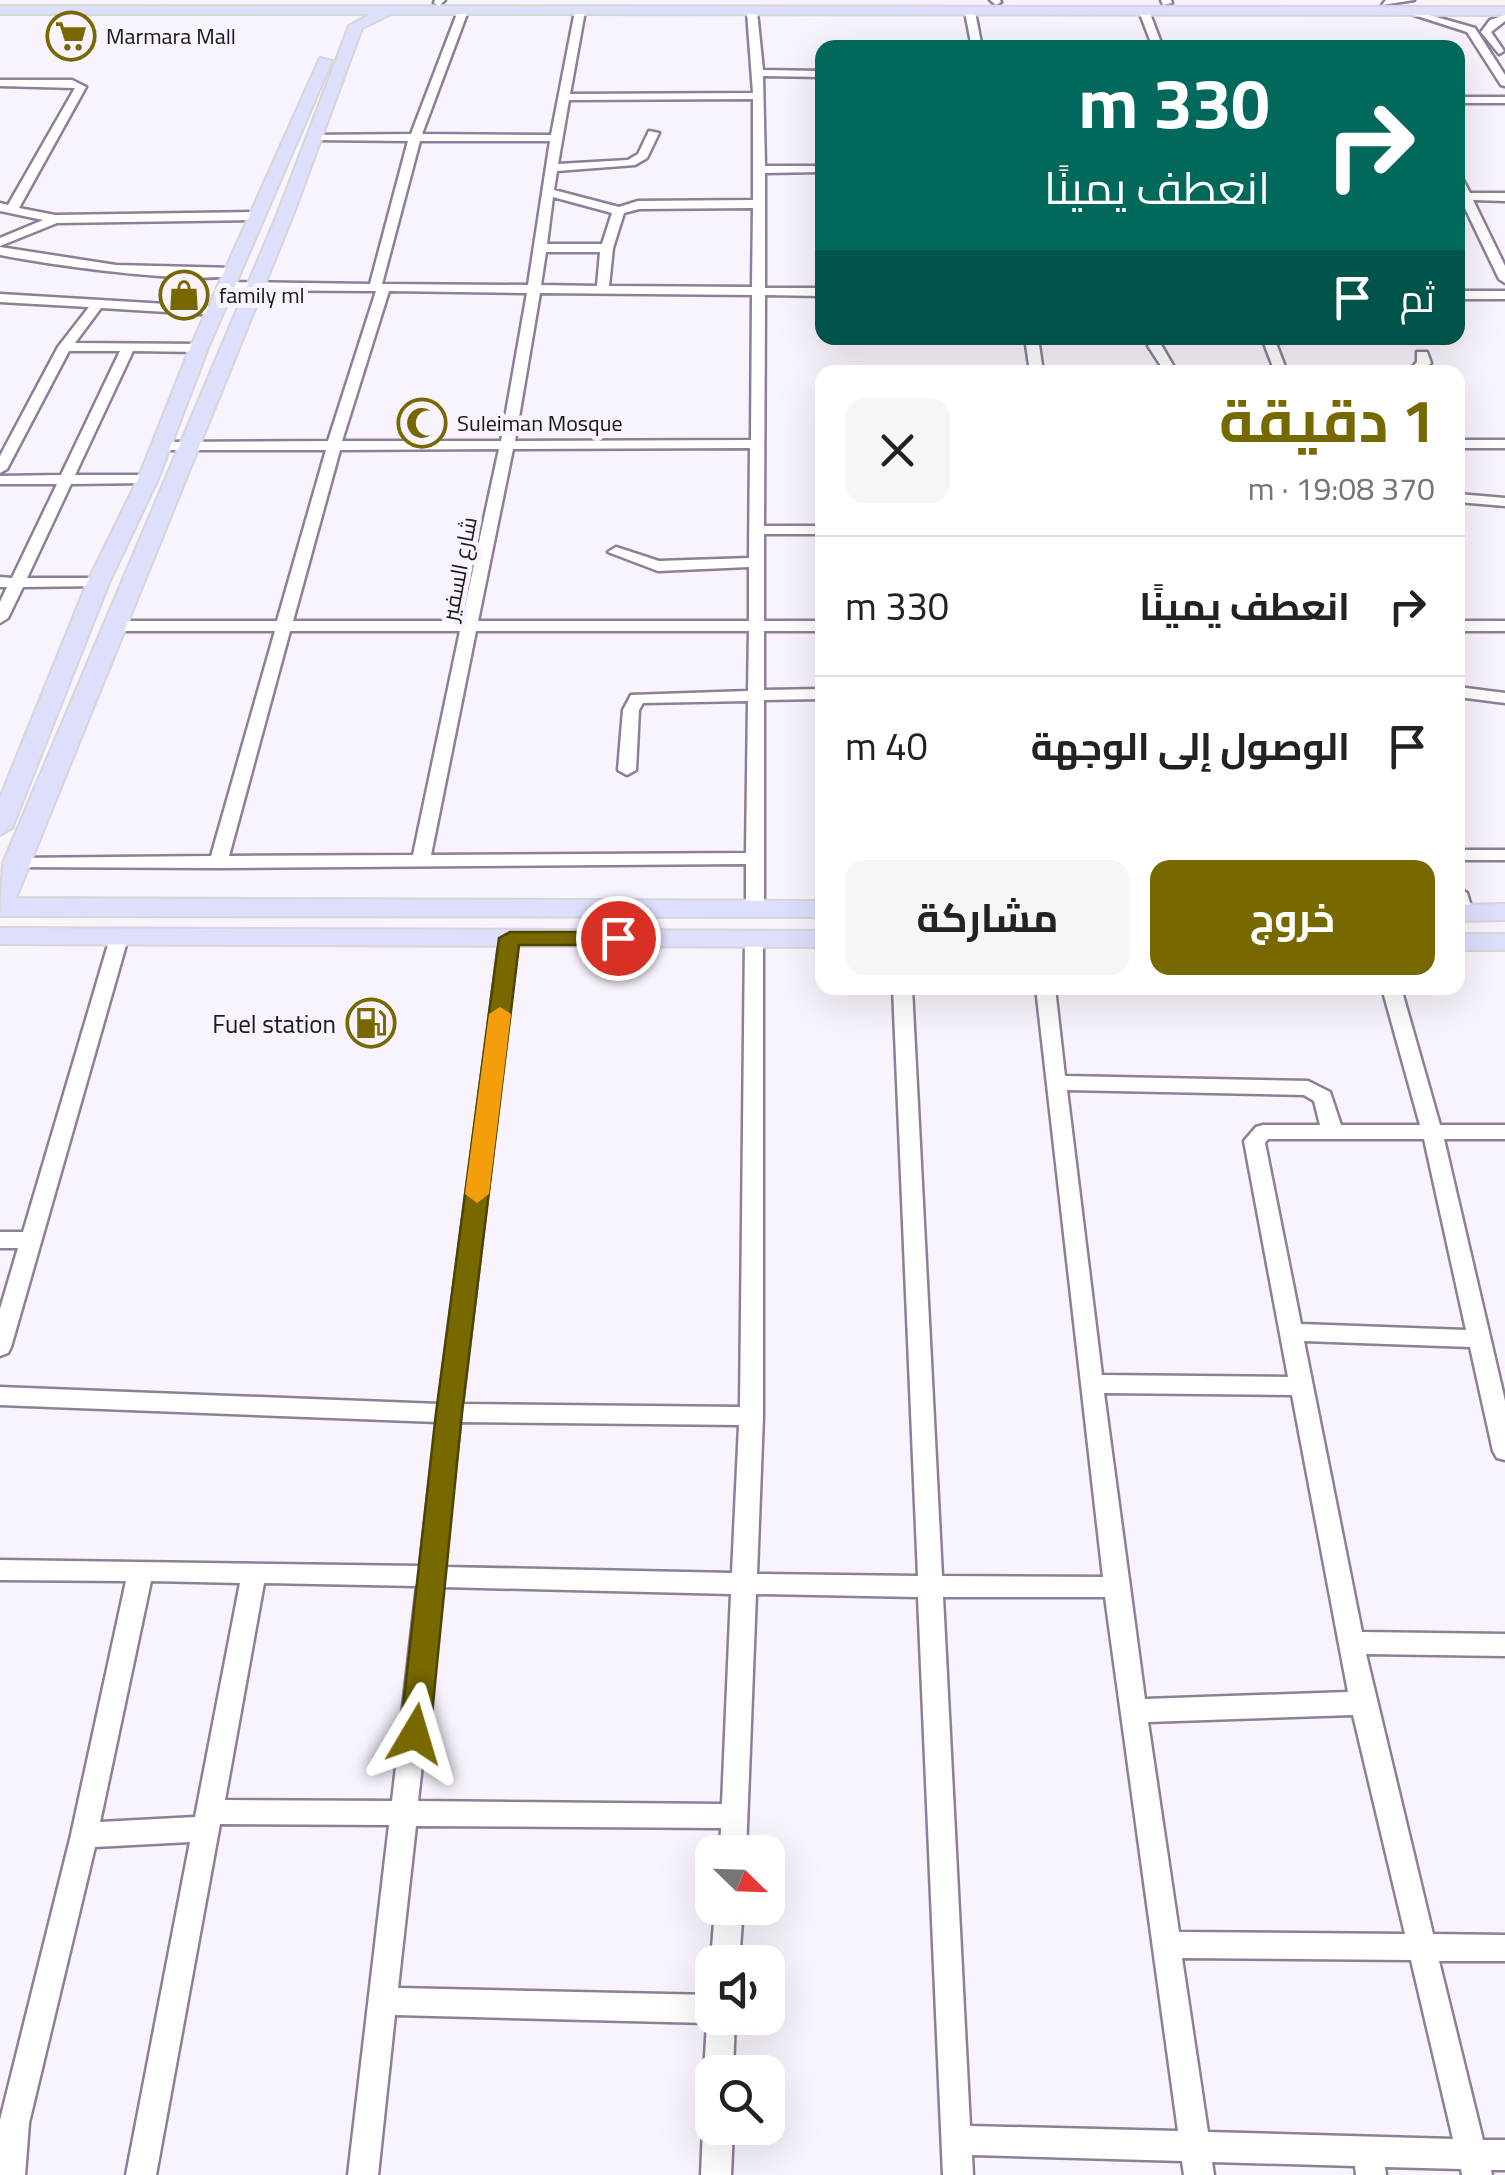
<!DOCTYPE html>
<html lang="ar">
<head>
<meta charset="utf-8">
<style>
  :root { --surface:#fff; --page:#f6f6f6; --text:#222; --muted:#767676; --line:#e0e0e0; --accent:#776800 }
  body { margin:0; font-family:Georgia,Cairo,serif; background:var(--page); color:var(--text); direction:rtl; height:100vh; display:flex; flex-direction:column; font-size:38px; white-space:nowrap }
  * { box-sizing:border-box; margin:0 }
  p { font-size:32px; color:var(--muted) }
  .icon { flex:none; width:55px; height:55px; fill:none; stroke:currentColor; stroke-width:2; stroke-linecap:round; stroke-linejoin:round }
  .map { position:relative; flex:1; overflow:hidden; direction:ltr }
  .panel { position:absolute; left:815px; top:365px; width:650px; height:630px; display:flex; flex-direction:column; background:var(--surface); border-radius:20px; box-shadow:0 10px 40px #0002; direction:rtl }
  .panel>* { flex:none }
  .hud { position:absolute; left:815px; top:40px; width:650px; height:305px; border-radius:20px; box-shadow:0 10px 40px #0002; direction:rtl; background:#00695c; color:#fff; overflow:hidden }
  .needle { width:65px; rotate:113deg }
  .fabs { position:absolute; left:695px; top:1835px; display:grid; gap:20px }
  .fabs a { display:grid; place-items:center; width:90px; height:90px; border-radius:20px; background:var(--surface); box-shadow:0 10px 40px #0002; font-size:50px }
  .pin { position:absolute; display:grid; place-items:center; width:85px; height:85px; color:#fff; margin:-42px; border:5px solid #fff; border-radius:50%; box-shadow:0 2px 10px #0007 }
  .me { position:absolute; width:110px; margin:-55px; rotate:7deg; stroke-linejoin:round; filter:drop-shadow(0 0 8px #0008) }
  .turn { display:flex; align-items:center; gap:35px; height:210px; padding:0 30px; font-size:45px }
  .turn .icon { width:130px; height:130px; stroke-width:2.5 }
  .turn b { display:block; font-size:70px; line-height:85px }
  .then { display:flex; align-items:center; height:95px; padding:0 30px; background:#0003; gap:20px; font-size:38px }
  .round { display:grid; place-items:center; flex:none; width:105px; height:105px; border-radius:20px; background:var(--page) }
  .summary { display:flex; align-items:center; justify-content:space-between; height:170px; padding:0 30px }
  h1 { font-size:60px; font-weight:700; line-height:75px; color:var(--accent) }
  .action { display:flex; gap:20px; margin-top:auto; padding:20px 30px }
  .action a { flex:1; height:115px; border-radius:20px; background:var(--accent); color:#fff; font-size:40px; font-weight:700; line-height:115px; text-align:center }
  .action a+a { background:var(--page); color:var(--text) }
  ul { padding:0; list-style:none }
  li { display:flex; align-items:center; gap:30px; height:140px; padding:0 30px; border-top:2px solid var(--line) }
  li div { flex:1 }
  li b { display:block; font-size:38px }
  li em { font-style:normal }
  .map>svg:first-child { display:block }
  .lines { fill:none; stroke-linecap:round; stroke-linejoin:round }
  .minor-casing { stroke:#8d7f97; stroke-width:5 }
  .major-casing { stroke:#d6d5d7; stroke-width:4 }
  .minor { fill:#fff; fill-rule:evenodd }
  .major { fill:#dedffd; fill-rule:evenodd }
  .route { fill:#776800; stroke:#4d4400; stroke-width:2.5 }
  .slow { fill:#f59e0b }
  .labels { text-anchor:middle; dominant-baseline:central; stroke-width:10; stroke-linejoin:round; paint-order:stroke }
  .far-poi-label { font-size:22px; fill:#1e1821; stroke:#f9f3fe; text-anchor:start }
  .far-street-label { font-size:22px; fill:#1e1821; stroke:#f9f3fe }
  .poi-label { font-size:25px; fill:#1e1821; stroke:#f9f3fe; text-anchor:end }
</style>
</head>
<body>
<div class="map">
<svg width="1505" height="2175" viewBox="0 0 1505 2175">
  <rect width="100%" height="100%" fill="#f9f3fe"/>
  <g class="lines">
    <!-- minor casing -->
    <g class="minor-casing">
      <g id="minor">
        <path d="M 435,0 L 445,0 L 439,6 L 434,3 Z"/>
        <path d="M 990,0 L 1000,0 L 1001,2 L 996,5 Z"/>
        <path d="M 1161,0 L 1171,0 L 1172,3 L 1163,5 Z"/>
        <path d="M 1386,0 L 1414,0 L 1382,5 Z"/>
        <path d="M 580,8 L 585,11 L 570,94 L 753,93 L 747,12 L 752,9 L 757,12 L 763,70 L 822,71 L 822,77 L 763,76 L 765,166 L 822,166 L 822,172 L 765,173 L 765,288 L 822,288 L 822,296 L 765,295 L 764,526 L 822,526 L 822,534 L 764,534 L 764,621 L 822,621 L 822,631 L 764,631 L 764,690 L 822,689 L 822,699 L 764,700 L 764,909 L 761,913 L 755,915 L 746,909 L 746,864 L 218,868 L 9,867 L 6,863 L 9,859 L 15,858 L 211,856 L 275,631 L 117,631 L 109,626 L 117,621 L 277,621 L 326,450 L 161,450 L 154,446 L 161,442 L 328,441 L 376,291 L 228,290 L 222,286 L 228,282 L 370,284 L 408,141 L 314,140 L 310,139 L 310,135 L 411,134 L 458,11 L 463,8 L 468,11 L 422,134 L 551,135 L 575,11 ZM 753,99 L 753,200 L 638,201 L 619,207 L 554,190 L 557,171 L 635,165 L 647,158 L 659,133 L 649,131 L 638,154 L 628,160 L 558,164 L 569,100 ZM 420,141 L 550,141 L 528,285 L 382,284 ZM 553,197 L 612,213 L 602,244 L 547,244 ZM 753,208 L 752,287 L 609,286 L 613,248 L 624,213 L 639,209 ZM 546,252 L 600,252 L 597,286 L 541,285 ZM 389,291 L 527,293 L 501,441 L 342,441 ZM 540,293 L 752,295 L 751,440 L 515,441 ZM 750,448 L 749,558 L 659,561 L 616,547 L 608,552 L 658,571 L 749,567 L 749,621 L 478,621 L 513,449 ZM 499,449 L 462,621 L 293,621 L 340,450 ZM 290,631 L 460,631 L 413,855 L 229,856 ZM 476,631 L 749,631 L 748,691 L 631,695 L 623,710 L 618,770 L 627,775 L 636,770 L 639,710 L 643,703 L 748,701 L 746,853 L 431,855 Z"/>
        <path d="M 1144,8 L 1149,11 L 1163,48 L 1153,48 L 1139,11 Z"/>
        <path d="M 970,9 L 975,12 L 982,48 L 972,48 L 965,12 Z"/>
        <path d="M 1408,9 L 1475,28 L 1505,75 L 1505,86 L 1501,85 L 1467,32 L 1408,13 Z"/>
        <path d="M 1505,15 L 1505,21 L 1491,32 L 1504,51 L 1499,54 L 1481,32 L 1490,20 Z"/>
        <path d="M 0,80 L 72,80 L 86,87 L 19,208 L 55,215 L 258,212 L 264,216 L 258,220 L 57,223 L 0,246 L 0,238 L 43,220 L 0,211 L 0,203 L 8,205 L 75,88 L 0,86 Z"/>
        <rect x="1458" y="97" width="47" height="6"/>
        <path d="M 1458,177 L 1462,178 L 1470,193 L 1505,193 L 1505,201 L 1473,200 L 1505,266 L 1505,283 L 1499,279 L 1461,200 L 1458,199 Z"/>
        <path d="M 0,247 L 116,265 L 234,268 L 240,272 C 212,289 39,263 0,255 Z"/>
        <rect x="1458" y="291" width="47" height="8"/>
        <path d="M 0,294 L 216,307 L 222,311 L 216,315 L 101,308 L 75,343 L 199,344 L 206,348 L 199,352 L 133,351 L 75,475 L 148,475 L 155,479 L 148,483 L 71,484 L 27,578 L 98,578 L 103,580 L 103,586 L 23,587 L 8,618 L 0,623 L 0,602 L 7,587 L 0,587 L 0,577 L 12,578 L 57,484 L 0,484 L 0,476 L 61,475 L 120,351 L 69,351 L 7,469 L 0,473 L 0,456 L 58,347 L 89,307 L 0,302 Z"/>
        <path d="M 1025,338 L 1038,338 L 1043,372 L 1030,372 Z"/>
        <path d="M 1262,338 L 1274,338 L 1287,372 L 1275,372 Z"/>
        <path d="M 1150,343 L 1160,343 L 1177,372 L 1165,372 L 1148,346 Z"/>
        <path d="M 1417,352 L 1427,352 L 1431,363 L 1421,372 L 1408,372 L 1417,362 Z"/>
        <rect x="1458" y="440" width="47" height="8"/>
        <path d="M 1458,494 L 1505,498 L 1505,506 L 1458,502 Z"/>
        <rect x="1458" y="621" width="47" height="10"/>
        <path d="M 1458,687 L 1505,693 L 1505,703 L 1458,697 Z"/>
        <rect x="1458" y="850" width="47" height="10"/>
        <path d="M 1458,887 L 1467,893 L 1473,913 L 1471,917 L 1458,917 Z"/>
        <path d="M 119,932 L 128,938 L 11,1347 L 8,1353 L 0,1356 L 0,1309 L 18,1248 L 0,1248 L 0,1232 L 23,1232 L 110,938 Z"/>
        <path d="M 509,932 L 518,938 L 462,1404 L 740,1407 L 745,939 L 754,933 L 763,939 L 763,1416 L 757,1574 L 918,1576 L 893,988 L 912,988 L 942,1576 L 1103,1577 L 1036,988 L 1055,988 L 1065,1076 L 1308,1081 L 1330,1092 L 1341,1125 L 1420,1125 L 1382,988 L 1401,988 L 1440,1125 L 1505,1125 L 1505,1139 L 1444,1139 L 1505,1401 L 1505,1460 L 1497,1458 L 1493,1451 L 1470,1347 L 1304,1341 L 1362,1632 L 1505,1634 L 1505,1656 L 1366,1654 L 1433,1934 L 1505,1935 L 1505,1961 L 1439,1961 L 1483,2140 L 1505,2140 L 1505,2170 L 1491,2170 L 1492,2175 L 1462,2175 L 1461,2169 L 1385,2167 L 1386,2175 L 1356,2175 L 1355,2166 L 1212,2162 L 1214,2175 L 1184,2175 L 1182,2161 L 972,2155 L 973,2175 L 943,2175 L 918,1597 L 756,1594 L 746,1852 L 720,1852 L 721,1828 L 416,1826 L 398,1988 L 712,1995 L 712,2018 L 735,2018 L 733,2072 L 712,2072 L 712,2084 L 709,2082 L 704,2072 L 707,2023 L 395,2015 L 378,2175 L 348,2175 L 389,1825 L 220,1824 L 156,2175 L 126,2175 L 190,1842 L 95,1847 L 29,2123 L 25,2175 L 0,2175 L 0,2120 L 71,1835 L 126,1581 L 0,1580 L 0,1560 L 420,1566 L 437,1422 L 0,1405 L 0,1387 L 439,1404 L 500,938 ZM 1067,1090 L 1304,1095 L 1314,1101 L 1320,1125 L 1263,1125 L 1256,1127 L 1244,1141 L 1288,1377 L 1102,1375 ZM 1268,1139 L 1424,1139 L 1466,1330 L 1301,1324 L 1265,1143 ZM 1104,1393 L 1292,1395 L 1348,1692 L 1145,1699 ZM 460,1422 L 739,1425 L 732,1573 L 444,1567 ZM 151,1581 L 240,1583 L 195,1817 L 100,1822 ZM 264,1583 L 417,1586 L 392,1801 L 225,1800 ZM 442,1587 L 731,1594 L 722,1804 L 418,1801 ZM 943,1597 L 1105,1597 L 1178,2131 L 970,2126 ZM 1353,1715 L 1405,1934 L 1179,1932 L 1148,1722 ZM 1182,1958 L 1411,1960 L 1453,2139 L 1208,2132 Z"/>
        <path d="M 715,1908 L 743,1908 L 739,1962 L 712,1962 L 712,1966 L 711,1962 Z"/>
        <path d="M 712,2115 L 712,2128 L 733,2128 L 731,2175 L 701,2175 L 703,2128 L 708,2118 Z"/>
      </g>
    </g>
    <!-- major casing -->
    <g class="major-casing">
      <g id="major">
        <path d="M 0,6 L 1505,7 L 1505,15 L 391,14 L 362,28 L 293,215 L 16,898 L 822,901 L 822,917 L 0,916 L 3,863 L 277,215 L 349,26 L 370,14 L 0,14 Z"/>
        <path d="M 320,58 L 332,61 L 208,348 L 158,479 L 109,583 L 12,828 L 0,835 L 0,798 L 87,583 L 138,479 L 190,348 Z"/>
        <path d="M 1505,904 L 1505,920 L 1458,921 L 1458,905 Z"/>
        <path d="M 0,928 L 822,931 L 822,947 L 0,944 Z"/>
        <rect x="1458" y="934" width="47" height="16"/>
      </g>
    </g>
    <!-- minor -->
    <use href="#minor" class="minor"/>
    <!-- major -->
    <use href="#major" class="major"/>
  </g>
  <!-- route -->
  <path class="route" d="M 510,932 L 618,932 L 628,938 L 618,945 L 519,945 L 462,1413 L 430,1734 L 425,1743 L 415,1747 L 405,1743 L 400,1734 L 436,1413 L 499,938 Z"/>
  <!-- slow -->
  <path class="slow" d="M 500,1007 L 511,1014 L 489,1194 L 477,1203 L 465,1194 L 489,1014 Z"/>
  <!-- icons -->
  <defs>
    <g id="supermarket-ring" transform="scale(2.5)"><circle r="9.5" fill="#f9f3fe" stroke="#776800" stroke-width="1.5"/><path d="M-6-5.5h2.5l.6 2H6L4.5 2H-2.5L-4.4-4H-6ZM-1.5 3.2a1.3 1.3 0 1 0 .1 0ZM3 3.2a1.3 1.3 0 1 0 .1 0Z" fill="#776800"/></g>
    <g id="shop-ring" transform="scale(2.5)"><circle r="9.5" fill="#f9f3fe" stroke="#776800" stroke-width="1.5"/><path d="M-5-2.5h2.3a2.7 3.5 0 0 1 5.4 0H5L5.5 6h-11ZM-1.5-2.5h3a1.5 2.3 0 0 0-3 0Z" fill="#776800"/></g>
    <g id="mosque-ring" transform="scale(2.5)"><circle r="9.5" fill="#f9f3fe" stroke="#776800" stroke-width="1.5"/><path d="M3.5-4.9A6 6 0 1 0 3.5 4.9A5 5 0 1 1 3.5-4.9Z" fill="#776800"/></g>
    <g id="fuel-ring" transform="scale(2.5)"><circle r="9.5" fill="#f9f3fe" stroke="#776800" stroke-width="1.5"/><path d="M-5.5-6h7V0h2V4h1.3V-2.5L3-4.5l.8-.8L6-3V5H2.5V1h-1V6h-7ZM-4.2-4.7v3.2H.2V-4.7Z" fill="#776800"/></g>
  </defs>
  <g fill-rule="evenodd">
    <use href="#supermarket-ring" x="71" y="36"/>
    <use href="#shop-ring" x="184" y="295"/>
    <use href="#mosque-ring" x="422" y="423"/>
    <use href="#fuel-ring" x="371" y="1023"/>
  </g>
  <g class="labels">
    <!-- far-poi labels -->
    <g class="far-poi-label">
      <text x="106" y="36">Marmara Mall</text>
      <text x="219" y="295">family ml</text>
      <text x="457" y="423">Suleiman Mosque</text>
    </g>
    <!-- far-street labels -->
    <g class="far-street-label">
      <text transform="translate(459 569) rotate(-79)">شارع السفير</text>
    </g>
    <!-- poi labels -->
    <g class="poi-label">
      <text x="336" y="1023">Fuel station</text>
    </g>
  </g>
</svg>
<div class="fabs">
<a><svg class="needle" viewBox="-14 -14 28 28"><path d="M0-13l5 13h-10z" fill="#e53935"/><path d="M0 13l5-13h-10z" fill="#767676"/></svg></a>
<a><svg class="icon" aria-label="sound" viewBox="0 0 24 24"><path d="M4 9h4l5-4v14l-5-4H4zM17 9q2 3 0 6"/></svg></a>
<a><svg class="icon" aria-label="search" viewBox="0 0 24 24"><circle cx="10" cy="10" r="6"/><path d="M15 15l6 6"/></svg></a>
</div>
<div class="pin" style="left:618px;top:938px;background:#d93025"><svg class="icon" aria-label="arrive" viewBox="0 0 24 24"><path d="M6 21V4h12l-3 4 3 4H6"/></svg></div>
<svg class="me" style="left:415px;top:1734px" viewBox="-20 -20 40 40"><path d="M0-17L14 15 0 8-14 15z" fill="#776800" stroke="#fff" stroke-width="4"/></svg>
<div class="hud">
<div class="turn"><svg class="icon" aria-label="right" viewBox="0 0 24 24"><path d="M7 20v-9h11M14 6l5 5-5 5"/></svg><div><b>330 m</b>انعطف يمينًا</div></div>
<div class="then">ثم<svg class="icon" aria-label="arrive" viewBox="0 0 24 24"><path d="M6 21V4h12l-3 4 3 4H6"/></svg></div>
</div>
<section class="panel">
<div class="summary"><div><h1>1 دقيقة</h1><p>370 m · 19:08</p></div><a class="round"><svg class="icon" aria-label="close" viewBox="0 0 24 24"><path d="M6 6l12 12M18 6L6 18"/></svg></a></div>
<ul>
<li><svg class="icon" aria-label="right" viewBox="0 0 24 24"><path d="M7 20v-9h11M14 6l5 5-5 5"/></svg><div><b>انعطف يمينًا</b></div><em>330 m</em></li>
<li><svg class="icon" aria-label="arrive" viewBox="0 0 24 24"><path d="M6 21V4h12l-3 4 3 4H6"/></svg><div><b>الوصول إلى الوجهة</b></div><em>40 m</em></li>
</ul>
<div class="action"><a>خروج</a><a>مشاركة</a></div>
</section>
</div>
</body>
</html>
